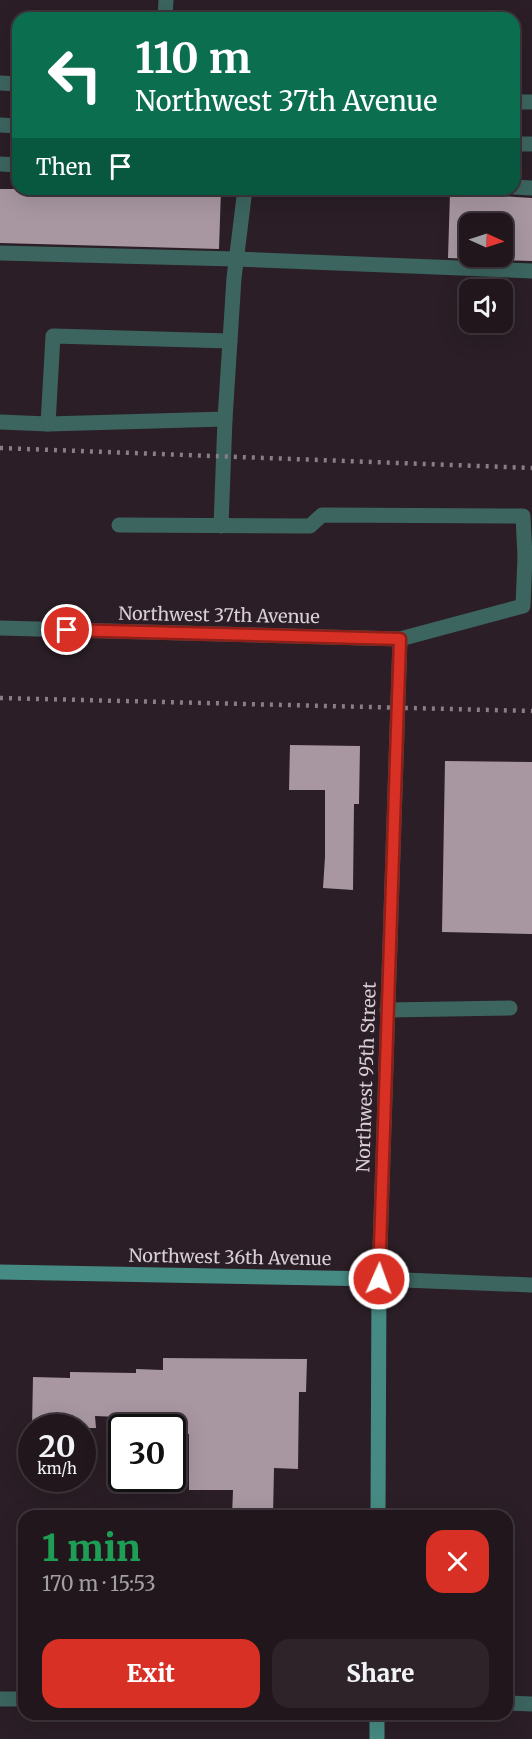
<!DOCTYPE html>
<html lang="en">
<head>
<meta charset="utf-8">
<style>
  :root { --surface:#20161c; --page:#2d2329; --text:#f1f3f6; --muted:#a29fa3; --line:#3d353b; --accent:#d93025 }
  body { margin:0; font-family:Merriweather,serif; background:var(--page); color:var(--text); height:100vh; display:flex; flex-direction:column; font-size:22px; white-space:nowrap }
  * { box-sizing:border-box; margin:0 }
  p { font-size:20px; color:var(--muted) }
  .icon { flex:none; width:33px; height:33px; fill:none; stroke:currentColor; stroke-width:2; stroke-linecap:round; stroke-linejoin:round }
  .map { position:relative; flex:1; overflow:hidden }
  .details { position:absolute; left:18px; top:1510px; width:495px; height:210px; display:flex; flex-direction:column; background:var(--surface); border-radius:18px; box-shadow:0 6px 24px #0002,0 0 0 2px var(--line) }
  .details>* { flex:none }
  .hud { position:absolute; left:12px; top:12px; width:508px; height:183px; border-radius:18px; box-shadow:0 6px 24px #0002,0 0 0 2px var(--line); background:#0b6e4f; color:#fff; overflow:hidden }
  .needle { width:39px; rotate:93deg }
  .buttons { position:absolute; left:459px; top:213px; display:grid; gap:12px }
  .buttons a { display:grid; place-items:center; width:54px; height:54px; border-radius:12px; background:var(--surface); box-shadow:0 6px 24px #0002,0 0 0 2px var(--line); font-size:30px }
  .speed { position:absolute; left:18px; top:1414px; display:flex; gap:12px; font-size:30px; font-weight:700; text-align:center }
  .speed>* { display:grid; place-content:center; width:78px; height:78px; border-radius:50%; background:var(--surface); box-shadow:0 6px 24px #0002,0 0 0 2px var(--line); line-height:1 }
  .speed small { font-size:15px; font-weight:400 }
  .speed .limit { border:3px solid #111; border-radius:9px; background:#fff; color:#111 }
  .pin { position:absolute; display:grid; place-items:center; width:51px; height:51px; color:#fff; margin:-26px; border:3px solid #fff; border-radius:50%; box-shadow:0 2px 6px #0007 }
  .me { position:absolute; width:66px; margin:-33px; rotate:2deg; stroke-linejoin:round; filter:drop-shadow(0 0 4px #0008) }
  .turn { display:flex; align-items:center; gap:21px; height:126px; padding:0 24px; font-size:27px }
  .turn .icon { width:78px; height:78px; stroke-width:2.5 }
  .turn b { display:block; font-size:42px; line-height:51px }
  .then { display:flex; align-items:center; height:57px; padding:0 24px; background:#0003; gap:12px; font-size:22px }
  .round { display:grid; place-items:center; flex:none; width:63px; height:63px; border-radius:18px; background:var(--page) }
  .head { display:flex; align-items:center; justify-content:space-between; height:102px; padding:0 24px }
  h1 { font-size:36px; font-weight:800; line-height:45px; color:#1e9e55 }
  .action { display:flex; gap:12px; margin-top:auto; padding:12px 24px }
  .action a { flex:1; height:69px; border-radius:18px; background:var(--accent); color:#fff; font-size:24px; font-weight:800; line-height:69px; text-align:center }
  .action a+a { background:var(--page); color:var(--text) }
  .map>svg:first-child { display:block }
  .building { fill:#a897a1; fill-rule:evenodd }
  .lines { fill:none; stroke-linecap:round; stroke-linejoin:round }
  .lane { stroke:#3c6560; stroke-width:15 }
  .street { stroke:#3c6560; stroke-width:15 }
  .secondary { stroke:#468b83; stroke-width:15 }
  .rail { stroke:#897e85; stroke-width:4.5; stroke-dasharray:3 6; stroke-linecap:butt }
  .route-casing { stroke:#8d1f18; stroke-width:15 }
  .route { stroke:#d93025; stroke-width:10 }
  .labels { text-anchor:middle; dominant-baseline:central; stroke-width:6; stroke-linejoin:round; paint-order:stroke }
  .street-label { font-size:18px; fill:#d9d0d6; stroke:#2b1e26 }
</style>
</head>
<body>
<div class="map">
<svg width="532" height="1739" viewBox="0 0 532 1739">
  <rect width="100%" height="100%" fill="#2b1e26"/>
  <!-- building -->
  <g class="building">
    <path d="M 0,189 L 221,189 L 219,249 L 0,243 Z"/>
    <path d="M 450,193 L 532,198 L 532,261 L 448,258 ZM 470,224 L 502,224 L 502,256 L 470,256 Z"/>
    <path d="M 290,745 L 360,746 L 359,804 L 354,804 L 353,890 L 323,888 L 325,857 L 325,790 L 289,790 Z"/>
    <path d="M 445,761 L 532,762 L 532,934 L 442,932 Z"/>
    <path d="M 163,1358 L 307,1359 L 306,1392 L 299,1392 L 298,1469 L 274,1468 L 273,1516 L 232,1516 L 233,1490 L 189,1490 L 189,1434 L 172,1433 L 172,1428 L 165,1428 L 166,1419 L 95,1416 L 96,1428 L 32,1428 L 33,1377 L 70,1378 L 70,1372 L 136,1373 L 136,1369 L 163,1370 Z"/>
  </g>
  <g class="lines">
    <!-- lane -->
    <g class="lane">
      <path d="M 165,18 L 166,0"/>
      <path d="M 0,83 L 18,84"/>
      <path d="M 514,102 L 532,102"/>
      <path d="M 0,125 L 18,126"/>
      <path d="M 514,144 L 532,144"/>
      <path d="M 0,164 L 18,165"/>
      <path d="M 514,187 L 532,188"/>
      <path d="M 0,253 L 235,259 L 532,271"/>
      <path d="M 0,422 L 48,424 L 225,419"/>
      <path d="M 48,424 L 53,336 L 230,341"/>
      <path d="M 119,525 L 310,526 L 322,515 L 523,516 L 525,557"/>
      <path d="M 221,526 L 225,419 L 234,278 L 245,189"/>
      <path d="M 400,639 L 523,606 L 525,557 L 532,557"/>
      <path d="M 387,1010 L 510,1008"/>
    </g>
    <!-- street -->
    <g class="street">
      <path d="M 0,628 L 400,639 L 379,1279 L 532,1285"/>
      <path d="M 0,1699 L 24,1699"/>
      <path d="M 507,1703 L 532,1704"/>
    </g>
    <!-- secondary -->
    <g class="secondary">
      <path d="M 0,1272 L 379,1279 L 378,1516"/>
      <path d="M 377,1739 L 377,1714"/>
    </g>
    <!-- rail -->
    <g class="rail">
      <path d="M 0,448 L 532,468"/>
      <path d="M 0,698 L 532,711"/>
    </g>
  </g>
  <g class="lines">
    <!-- route casing -->
    <g class="route-casing">
      <path id="route" d="M 67,630 L 400,639 L 379,1279"/>
    </g>
    <!-- route -->
    <use href="#route" class="route"/>
  </g>
  <g class="labels">
    <!-- street labels -->
    <g class="street-label">
      <text transform="translate(219 615) rotate(1)">Northwest 37th Avenue</text>
      <text transform="translate(366 1077) rotate(-88)">Northwest 95th Street</text>
      <text transform="translate(230 1257) rotate(1)">Northwest 36th Avenue</text>
    </g>
  </g>
</svg>
<div class="buttons">
<a><svg class="needle" viewBox="-14 -14 28 28"><path d="M0-13l5 13h-10z" fill="#e53935"/><path d="M0 13l5-13h-10z" fill="#a29fa3"/></svg></a>
<a><svg class="icon" aria-label="sound" viewBox="0 0 24 24"><path d="M4 9h4l5-4v14l-5-4H4zM17 9q2 3 0 6"/></svg></a>
</div>
<div class="speed"><div>20<small>km/h</small></div><div class="limit">30</div></div>
<div class="pin" style="left:67px;top:630px;background:#d93025"><svg class="icon" aria-label="arrive" viewBox="0 0 24 24"><path d="M6 21V4h12l-3 4 3 4H6"/></svg></div>
<svg class="me" style="left:379px;top:1279px" viewBox="-20 -20 40 40"><circle r="17" fill="#d93025" stroke="#fff" stroke-width="3"/><path d="M0-11L8 9 0 5-8 9z" fill="#fff"/></svg>
<div class="hud">
<div class="turn"><svg class="icon" aria-label="left" viewBox="0 0 24 24"><path d="M17 20v-9H6M10 6l-5 5 5 5"/></svg><div><b>110 m</b>Northwest 37th Avenue</div></div>
<div class="then">Then<svg class="icon" aria-label="arrive" viewBox="0 0 24 24"><path d="M6 21V4h12l-3 4 3 4H6"/></svg></div>
</div>
<section class="details">
<div class="head"><div><h1>1 min</h1><p>170 m · 15:53</p></div><a class="round" style="background:#d93025;color:#fff"><svg class="icon" aria-label="close" viewBox="0 0 24 24"><path d="M6 6l12 12M18 6L6 18"/></svg></a></div>
<div class="action"><a>Exit</a><a>Share</a></div>
</section>
</div>
</body>
</html>
